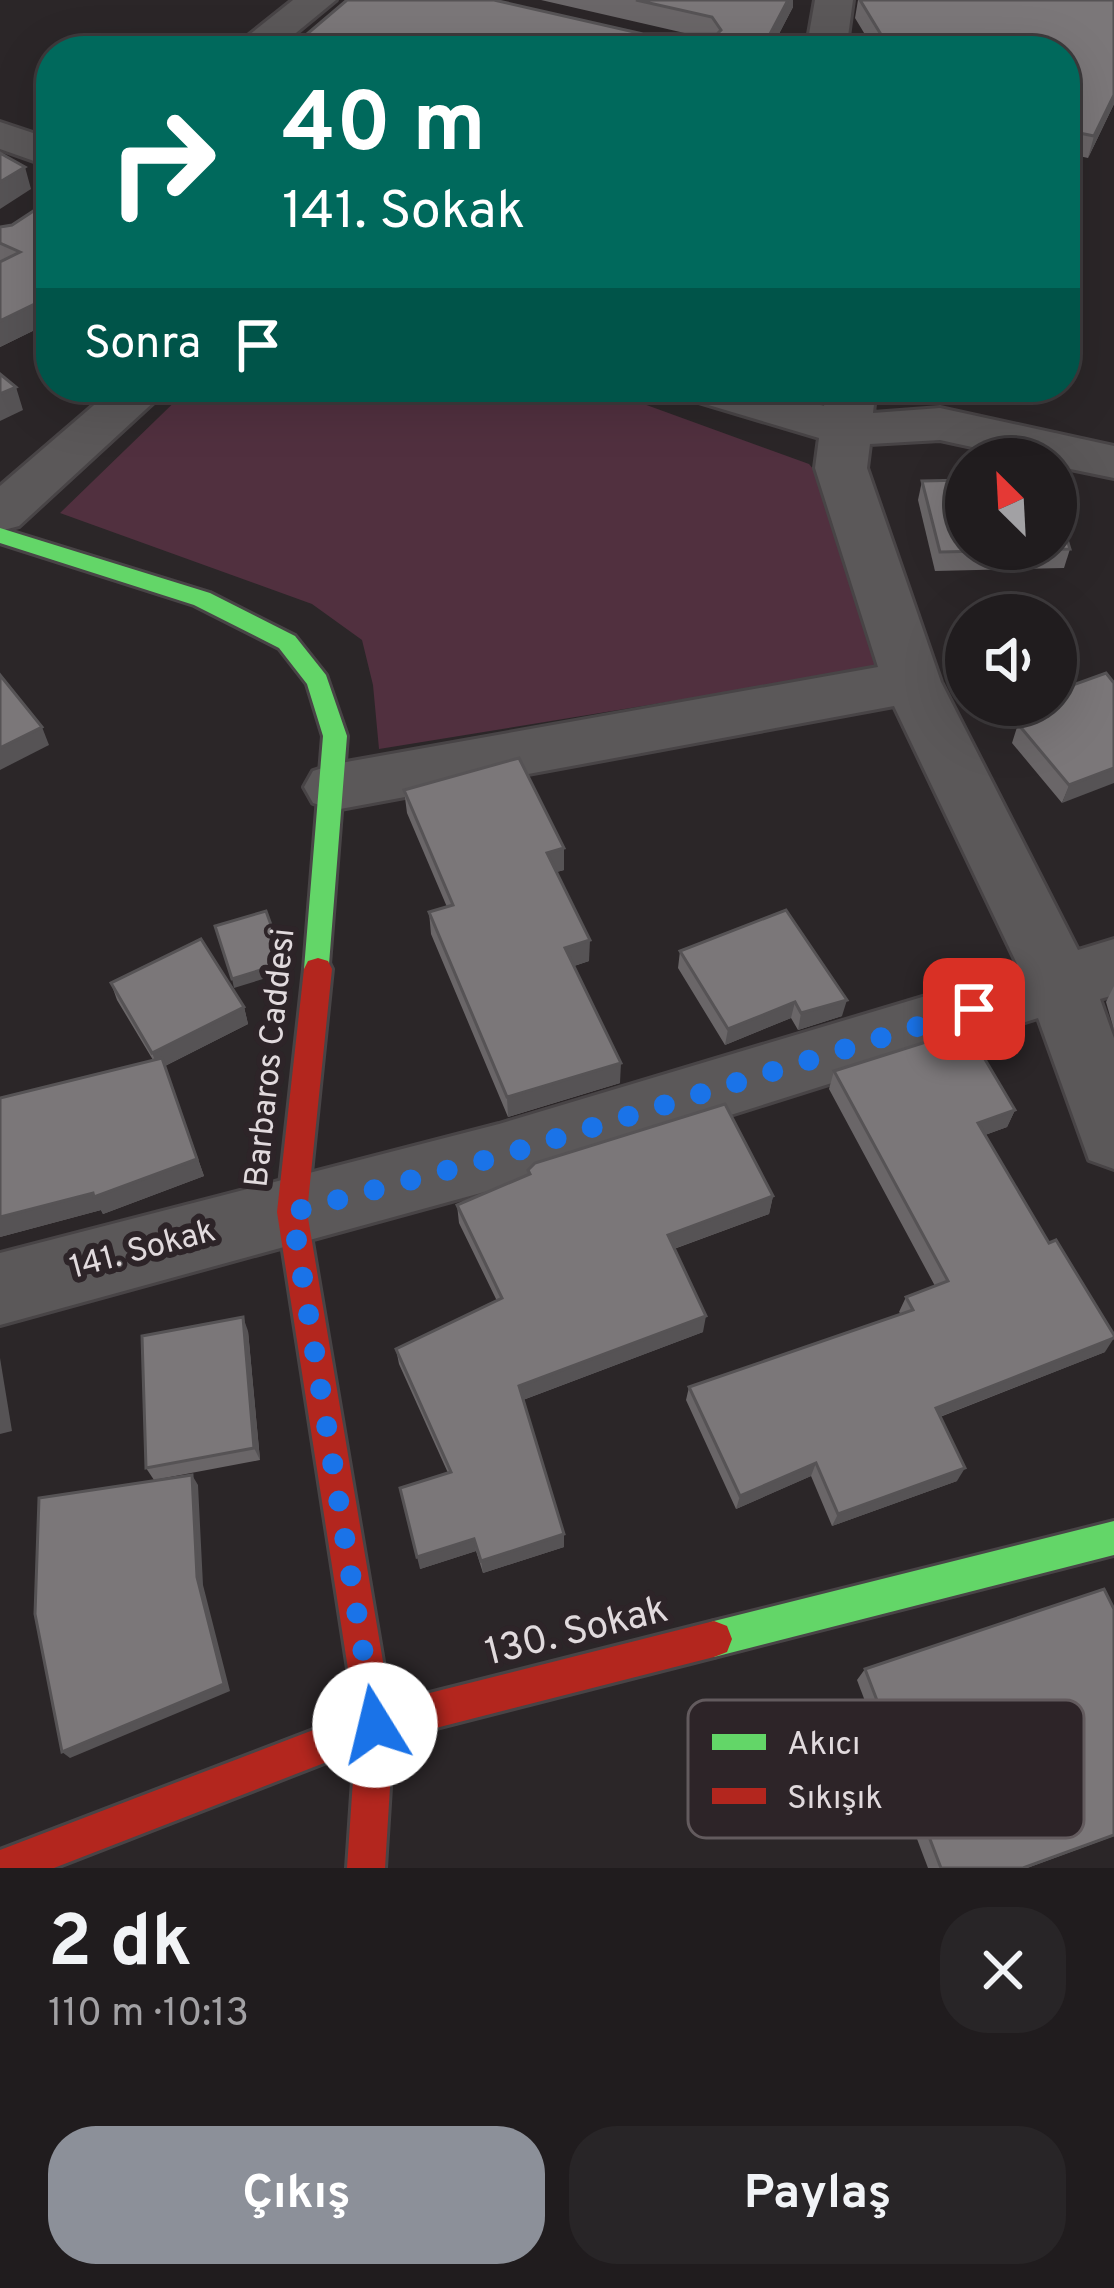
<!DOCTYPE html>
<html lang="tr">
<head>
<meta charset="utf-8">
<style>
  :root { --surface:#201c1e; --page:#282527; --text:#f1f3f6; --muted:#a2a1a4; --line:#3d3a3c; --accent:#8c9099 }
  body { margin:0; font-family:Overpass,sans-serif; background:var(--page); color:var(--text); height:100vh; display:flex; flex-direction:column; font-size:45px; white-space:nowrap }
  * { box-sizing:border-box; margin:0 }
  p { font-size:39px; color:var(--muted) }
  .icon { flex:none; width:66px; height:66px; fill:none; stroke:currentColor; stroke-width:2; stroke-linecap:round; stroke-linejoin:round }
  .map { position:relative; height:1868px; overflow:hidden }
  .sheet { display:flex; flex-direction:column; background:var(--surface); flex:1 }
  .sheet>* { flex:none }
  .top-card { position:absolute; left:36px; top:36px; width:1044px; height:366px; border-radius:48px; box-shadow:0 12px 48px #0002,0 0 0 3px var(--line); background:#00695c; color:#fff; overflow:hidden }
  .needle { width:78px; rotate:336deg }
  .buttons { position:absolute; left:945px; top:438px; display:grid; gap:24px }
  .buttons a { display:grid; place-items:center; width:132px; height:132px; border-radius:50%; background:var(--surface); box-shadow:0 12px 48px #0002,0 0 0 3px var(--line); font-size:60px }
  .pin { position:absolute; display:grid; place-items:center; width:102px; height:102px; color:#fff; margin:-51px; border-radius:24px; box-shadow:0 6px 18px #0006 }
  .me { position:absolute; width:132px; margin:-66px; rotate:351deg; stroke-linejoin:round; filter:drop-shadow(0 0 9px #0008) }
  .turn { display:flex; align-items:center; gap:42px; height:252px; padding:0 48px; font-size:54px }
  .turn .icon { width:156px; height:156px; stroke-width:2.5 }
  .turn b { display:block; font-size:84px; line-height:102px }
  .then { display:flex; align-items:center; height:114px; padding:0 48px; background:#0003; gap:24px; font-size:45px }
  .round { display:grid; place-items:center; flex:none; width:126px; height:126px; border-radius:48px; background:var(--page) }
  .summary { display:flex; align-items:center; justify-content:space-between; height:204px; padding:0 48px }
  h1 { font-size:72px; font-weight:700; line-height:90px }
  .primary-button { display:flex; gap:24px; margin-top:auto; padding:24px 48px }
  .primary-button a { flex:1; height:138px; border-radius:48px; background:var(--accent); color:#fff; font-size:48px; font-weight:700; line-height:138px; text-align:center }
  .primary-button a+a { background:var(--page); color:var(--text) }
  .map>svg:first-child { display:block }
  .green { fill:#51303f }
  .lines { fill:none; stroke-linecap:round; stroke-linejoin:round }
  .street-casing { stroke:#484446; stroke-width:6 }
  .fast-casing { stroke:#484446; stroke-width:6 }
  .jam-casing { stroke:#484446; stroke-width:6 }
  .street { fill:#5b5859; fill-rule:evenodd }
  .fast { fill:#63d668; fill-rule:evenodd }
  .jam { fill:#b3261e; fill-rule:evenodd }
  .wall { fill:#6a6668 }
  .shaded-wall { fill:#565355 }
  .building { fill:#7b7779; stroke:#565355; stroke-width:3 }
  .route { stroke:#1a73e8; stroke-width:21; stroke-dasharray:0 37.8 }
  .labels { text-anchor:middle; dominant-baseline:central; stroke-width:12; stroke-linejoin:round; paint-order:stroke }
  .street-label { font-size:33px; fill:#e1dadd; stroke:#2d2428 }
  .near-street-label { font-size:39px; fill:#e1dadd; stroke:#2d2428 }
  .key { fill:#2d2428; stroke:#635b5e; stroke-width:3 }
  .key-label { font-size:33px; fill:#e1dadd }
</style>
</head>
<body>
<div class="map">
<svg width="1114" height="1868" viewBox="0 0 1114 1868">
  <rect width="100%" height="100%" fill="#2b2628"/>
  <!-- green -->
  <path class="green" d="M 190,387 L 597,387 L 809,464 L 829,488 L 876,668 L 379,749 L 373,685 L 362,640 L 312,604 L 60,513 Z"/>
  <g class="lines">
    <!-- street casing -->
    <g class="street-casing">
      <g id="street">
        <path d="M 293,0 L 336,0 L 274,51 L 229,51 Z"/>
        <path d="M 815,0 L 853,0 L 846,51 L 806,51 Z"/>
        <path d="M 0,122 L 51,139 L 51,167 L 0,149 Z"/>
        <path d="M 115,387 L 170,387 L 19,526 L 0,531 L 0,486 Z"/>
        <path d="M 678,387 L 757,387 L 824,406 L 826,387 L 876,387 L 873,413 L 940,408 L 1114,446 L 1114,478 L 1056,466 L 1056,459 L 1027,459 L 940,440 L 870,444 L 867,468 L 941,682 L 1078,950 L 1114,939 L 1114,995 L 1100,999 L 1114,1038 L 1114,1169 L 1089,1160 L 1038,1018 L 499,1188 L 0,1325 L 0,1253 L 499,1124 L 1019,968 L 894,706 L 335,810 L 313,803 L 304,787 L 313,771 L 335,764 L 878,667 L 815,468 L 819,438 L 685,398 Z"/>
      </g>
    </g>
    <!-- fast casing -->
    <g class="fast-casing">
      <g id="fast">
        <path d="M 0,528 L 210,593 L 295,636 L 326,675 L 347,736 L 328,977 L 308,977 L 304,969 L 323,736 L 307,684 L 279,648 L 194,605 L 0,543 Z"/>
        <path d="M 1114,1521 L 1114,1555 L 714,1657 L 701,1652 L 696,1639 L 701,1626 L 714,1621 Z"/>
      </g>
    </g>
    <!-- jam casing -->
    <g class="jam-casing">
      <path id="jam" d="M 318,958 L 328,961 L 332,969 L 307,1212 L 390,1703 L 714,1621 L 727,1626 L 732,1639 L 727,1652 L 714,1657 L 393,1739 L 385,1868 L 347,1868 L 355,1751 L 54,1868 L 0,1868 L 0,1850 L 355,1714 L 277,1212 L 304,969 L 308,961 Z"/>
    </g>
    <!-- street -->
    <use href="#street" class="street"/>
    <!-- fast -->
    <use href="#fast" class="fast"/>
    <!-- jam -->
    <use href="#jam" class="jam"/>
  </g>
  <!-- wall -->
  <g class="wall">
    <path d="M 347,0 L 643,34 L 689,34 L 541,0 L 793,0 L 793,7 L 770,51 L 287,51 Z"/>
    <path d="M 858,0 L 1114,0 L 1114,104 L 1088,158 L 1065,153 L 1065,51 L 875,51 L 855,18 Z"/>
    <path d="M 51,87 L 51,115 L 44,112 L 39,94 Z"/>
    <path d="M 51,181 L 51,322 L 0,347 L 0,227 L 12,225 L 47,202 Z"/>
    <path d="M 922,481 L 1070,549 L 1064,568 L 935,571 L 918,500 Z"/>
    <path d="M 1114,683 L 1062,803 L 1012,743 L 1018,724 L 1033,719 L 1030,716 L 1034,705 L 1056,705 Z"/>
    <path d="M 404,790 L 564,870 L 556,872 L 589,961 L 574,966 L 620,1083 L 508,1117 L 431,934 L 429,912 L 447,907 L 407,813 Z"/>
    <path d="M 680,951 L 842,1016 L 798,1030 L 791,1018 L 725,1045 L 678,968 Z"/>
    <path d="M 111,983 L 244,1007 L 248,1024 L 165,1066 L 204,1176 L 103,1214 L 101,1210 L 0,1237 L 0,1098 L 153,1060 L 117,1000 Z"/>
    <path d="M 1114,986 L 1114,1030 L 1106,1002 Z"/>
    <path d="M 834,1071 L 1015,1110 L 1007,1127 L 985,1135 L 1105,1352 L 940,1417 L 957,1481 L 832,1526 L 811,1476 L 736,1509 L 686,1400 L 689,1387 L 901,1314 L 899,1312 L 906,1297 L 935,1286 L 829,1089 Z"/>
    <path d="M 528,1170 L 773,1196 L 769,1214 L 674,1249 L 703,1332 L 523,1400 L 564,1534 L 564,1547 L 483,1573 L 476,1551 L 420,1569 L 448,1473 L 399,1364 L 396,1349 L 497,1301 L 459,1223 L 457,1205 L 528,1175 Z"/>
    <path d="M 248,1331 L 260,1460 L 154,1480 L 146,1468 Z"/>
    <path d="M 865,1669 L 1114,1836 L 1027,1868 L 928,1868 L 857,1680 Z"/>
  </g>
  <!-- shaded-wall -->
  <g class="shaded-wall">
    <path d="M 788,0 L 793,0 L 793,7 L 770,51 L 761,51 Z"/>
    <path d="M 428,36 L 429,51 L 413,51 Z"/>
    <path d="M 1114,95 L 1114,104 L 1088,158 L 1094,136 Z"/>
    <path d="M 25,167 L 31,189 L 0,209 L 0,182 Z"/>
    <path d="M 51,296 L 51,322 L 0,347 L 0,321 Z"/>
    <path d="M 16,387 L 23,410 L 0,421 L 0,394 Z"/>
    <path d="M 42,727 L 49,745 L 0,770 L 0,748 Z"/>
    <path d="M 1114,768 L 1114,783 L 1062,803 L 1069,785 Z"/>
    <path d="M 564,848 L 564,870 L 547,875 L 547,853 Z"/>
    <path d="M 590,940 L 589,961 L 565,969 L 565,948 Z"/>
    <path d="M 279,947 L 281,956 L 279,974 L 234,988 L 232,979 Z"/>
    <path d="M 847,1000 L 842,1016 L 798,1030 L 801,1013 Z"/>
    <path d="M 795,1002 L 791,1018 L 725,1045 L 728,1029 Z"/>
    <path d="M 244,1007 L 248,1024 L 165,1066 L 204,1176 L 103,1214 L 101,1210 L 0,1237 L 0,1217 L 159,1070 L 152,1053 Z"/>
    <path d="M 621,1063 L 620,1083 L 508,1117 L 507,1097 Z"/>
    <path d="M 1015,1110 L 1007,1127 L 971,1140 L 978,1123 Z"/>
    <path d="M 773,1196 L 769,1214 L 665,1252 L 668,1235 Z"/>
    <path d="M 706,1316 L 703,1332 L 520,1401 L 519,1386 Z"/>
    <path d="M 243,1317 L 248,1331 L 260,1460 L 254,1448 Z"/>
    <path d="M 1114,1338 L 1105,1352 L 929,1421 L 936,1408 Z"/>
    <path d="M 0,1358 L 12,1431 L 0,1434 Z"/>
    <path d="M 816,1463 L 811,1476 L 736,1509 L 740,1496 Z"/>
    <path d="M 965,1468 L 957,1481 L 832,1526 L 838,1514 Z"/>
    <path d="M 192,1475 L 198,1485 L 203,1585 L 230,1691 L 70,1758 L 62,1752 L 197,1577 Z"/>
    <path d="M 564,1534 L 564,1547 L 483,1573 L 481,1561 Z"/>
    <path d="M 474,1539 L 476,1551 L 420,1569 L 417,1557 Z"/>
  </g>
  <!-- building -->
  <g class="building">
    <path d="M 347,0 L 494,0 L 643,34 L 717,34 L 721,30 L 712,17 L 636,0 L 788,0 L 761,51 L 501,51 L 470,43 L 467,46 L 428,36 L 413,51 L 287,51 Z"/>
    <path d="M 860,0 L 1114,0 L 1114,95 L 1094,136 L 1065,130 L 1065,51 L 891,51 Z"/>
    <path d="M 51,87 L 51,99 L 39,94 Z"/>
    <path d="M 0,153 L 25,167 L 0,182 Z"/>
    <path d="M 50,180 L 51,296 L 0,321 L 0,262 L 20,252 L 0,243 L 0,227 L 12,225 L 47,202 Z"/>
    <path d="M 0,374 L 16,387 L 0,394 Z"/>
    <path d="M 966,480 L 966,549 L 1056,549 L 1056,504 L 1070,549 L 940,552 L 922,481 Z"/>
    <path d="M 1106,673 L 1114,683 L 1114,768 L 1069,785 L 1018,724 L 1050,713 L 1043,705 L 1056,705 L 1056,691 Z"/>
    <path d="M 0,675 L 42,727 L 0,748 Z"/>
    <path d="M 519,758 L 564,848 L 547,853 L 590,940 L 565,948 L 621,1063 L 507,1097 L 429,912 L 453,905 L 404,790 Z"/>
    <path d="M 786,910 L 847,1000 L 801,1013 L 795,1002 L 728,1029 L 680,951 Z"/>
    <path d="M 266,911 L 279,947 L 277,965 L 232,979 L 215,926 Z"/>
    <path d="M 201,939 L 244,1007 L 152,1053 L 111,983 Z"/>
    <path d="M 967,1029 L 1015,1110 L 978,1123 L 1049,1243 L 1056,1240 L 1114,1335 L 1114,1338 L 936,1408 L 965,1468 L 838,1514 L 816,1463 L 740,1496 L 689,1387 L 913,1310 L 906,1297 L 948,1281 L 834,1071 Z"/>
    <path d="M 162,1058 L 197,1159 L 94,1197 L 93,1193 L 0,1217 L 0,1098 Z"/>
    <path d="M 725,1104 L 773,1196 L 668,1235 L 706,1316 L 519,1386 L 564,1534 L 481,1561 L 474,1539 L 417,1557 L 400,1488 L 451,1472 L 396,1349 L 502,1298 L 457,1205 L 530,1174 L 528,1170 L 535,1163 Z"/>
    <path d="M 243,1317 L 254,1448 L 146,1468 L 142,1336 Z"/>
    <path d="M 192,1475 L 197,1577 L 224,1684 L 62,1752 L 35,1614 L 39,1498 Z"/>
    <path d="M 1104,1589 L 1114,1609 L 1114,1835 L 1023,1868 L 941,1868 L 865,1669 Z"/>
  </g>
  <g class="lines">
    <!-- route -->
    <path class="route" d="M 375,1725 L 292,1212 L 500,1156 L 974,1009"/>
  </g>
  <g class="labels">
    <!-- street labels -->
    <g class="street-label">
      <text transform="translate(272 1058) rotate(-84)">Barbaros Caddesi</text>
      <text transform="translate(143 1251) rotate(-15)">141. Sokak</text>
    </g>
    <!-- near-street labels -->
    <g class="near-street-label">
      <text transform="translate(577 1633) rotate(-14)">130. Sokak</text>
    </g>
  </g>
  <!-- legend -->
  <rect x="688" y="1700" width="396" height="138" rx="18" class="key"/>
  <rect x="712" y="1734" width="54" height="16" fill="#63d668"/>
  <rect x="712" y="1788" width="54" height="16" fill="#b3261e"/>
  <g class="key-label">
    <text x="787" y="1754">Akıcı</text>
    <text x="787" y="1808">Sıkışık</text>
  </g>
</svg>
<div class="buttons">
<a><svg class="needle" viewBox="-14 -14 28 28"><path d="M0-13l5 13h-10z" fill="#e53935"/><path d="M0 13l5-13h-10z" fill="#a2a1a4"/></svg></a>
<a><svg class="icon" aria-label="sound" viewBox="0 0 24 24"><path d="M4 9h4l5-4v14l-5-4H4zM17 9q2 3 0 6"/></svg></a>
</div>
<div class="pin" style="left:974px;top:1009px;background:#d93025"><svg class="icon" aria-label="arrive" viewBox="0 0 24 24"><path d="M6 21V4h12l-3 4 3 4H6"/></svg></div>
<svg class="me" style="left:375px;top:1725px" viewBox="-20 -20 40 40"><circle r="19" fill="#fff"/><path d="M0-13L10 11 0 6-10 11z" fill="#1a73e8"/></svg>
<div class="top-card">
<div class="turn"><svg class="icon" aria-label="right" viewBox="0 0 24 24"><path d="M7 20v-9h11M14 6l5 5-5 5"/></svg><div><b>40 m</b>141. Sokak</div></div>
<div class="then">Sonra<svg class="icon" aria-label="arrive" viewBox="0 0 24 24"><path d="M6 21V4h12l-3 4 3 4H6"/></svg></div>
</div>
</div>
<section class="sheet">
<div class="summary"><div><h1>2 dk</h1><p>110 m · 10:13</p></div><a class="round"><svg class="icon" aria-label="close" viewBox="0 0 24 24"><path d="M6 6l12 12M18 6L6 18"/></svg></a></div>
<div class="primary-button"><a>Çıkış</a><a>Paylaş</a></div>
</section>
</body>
</html>
